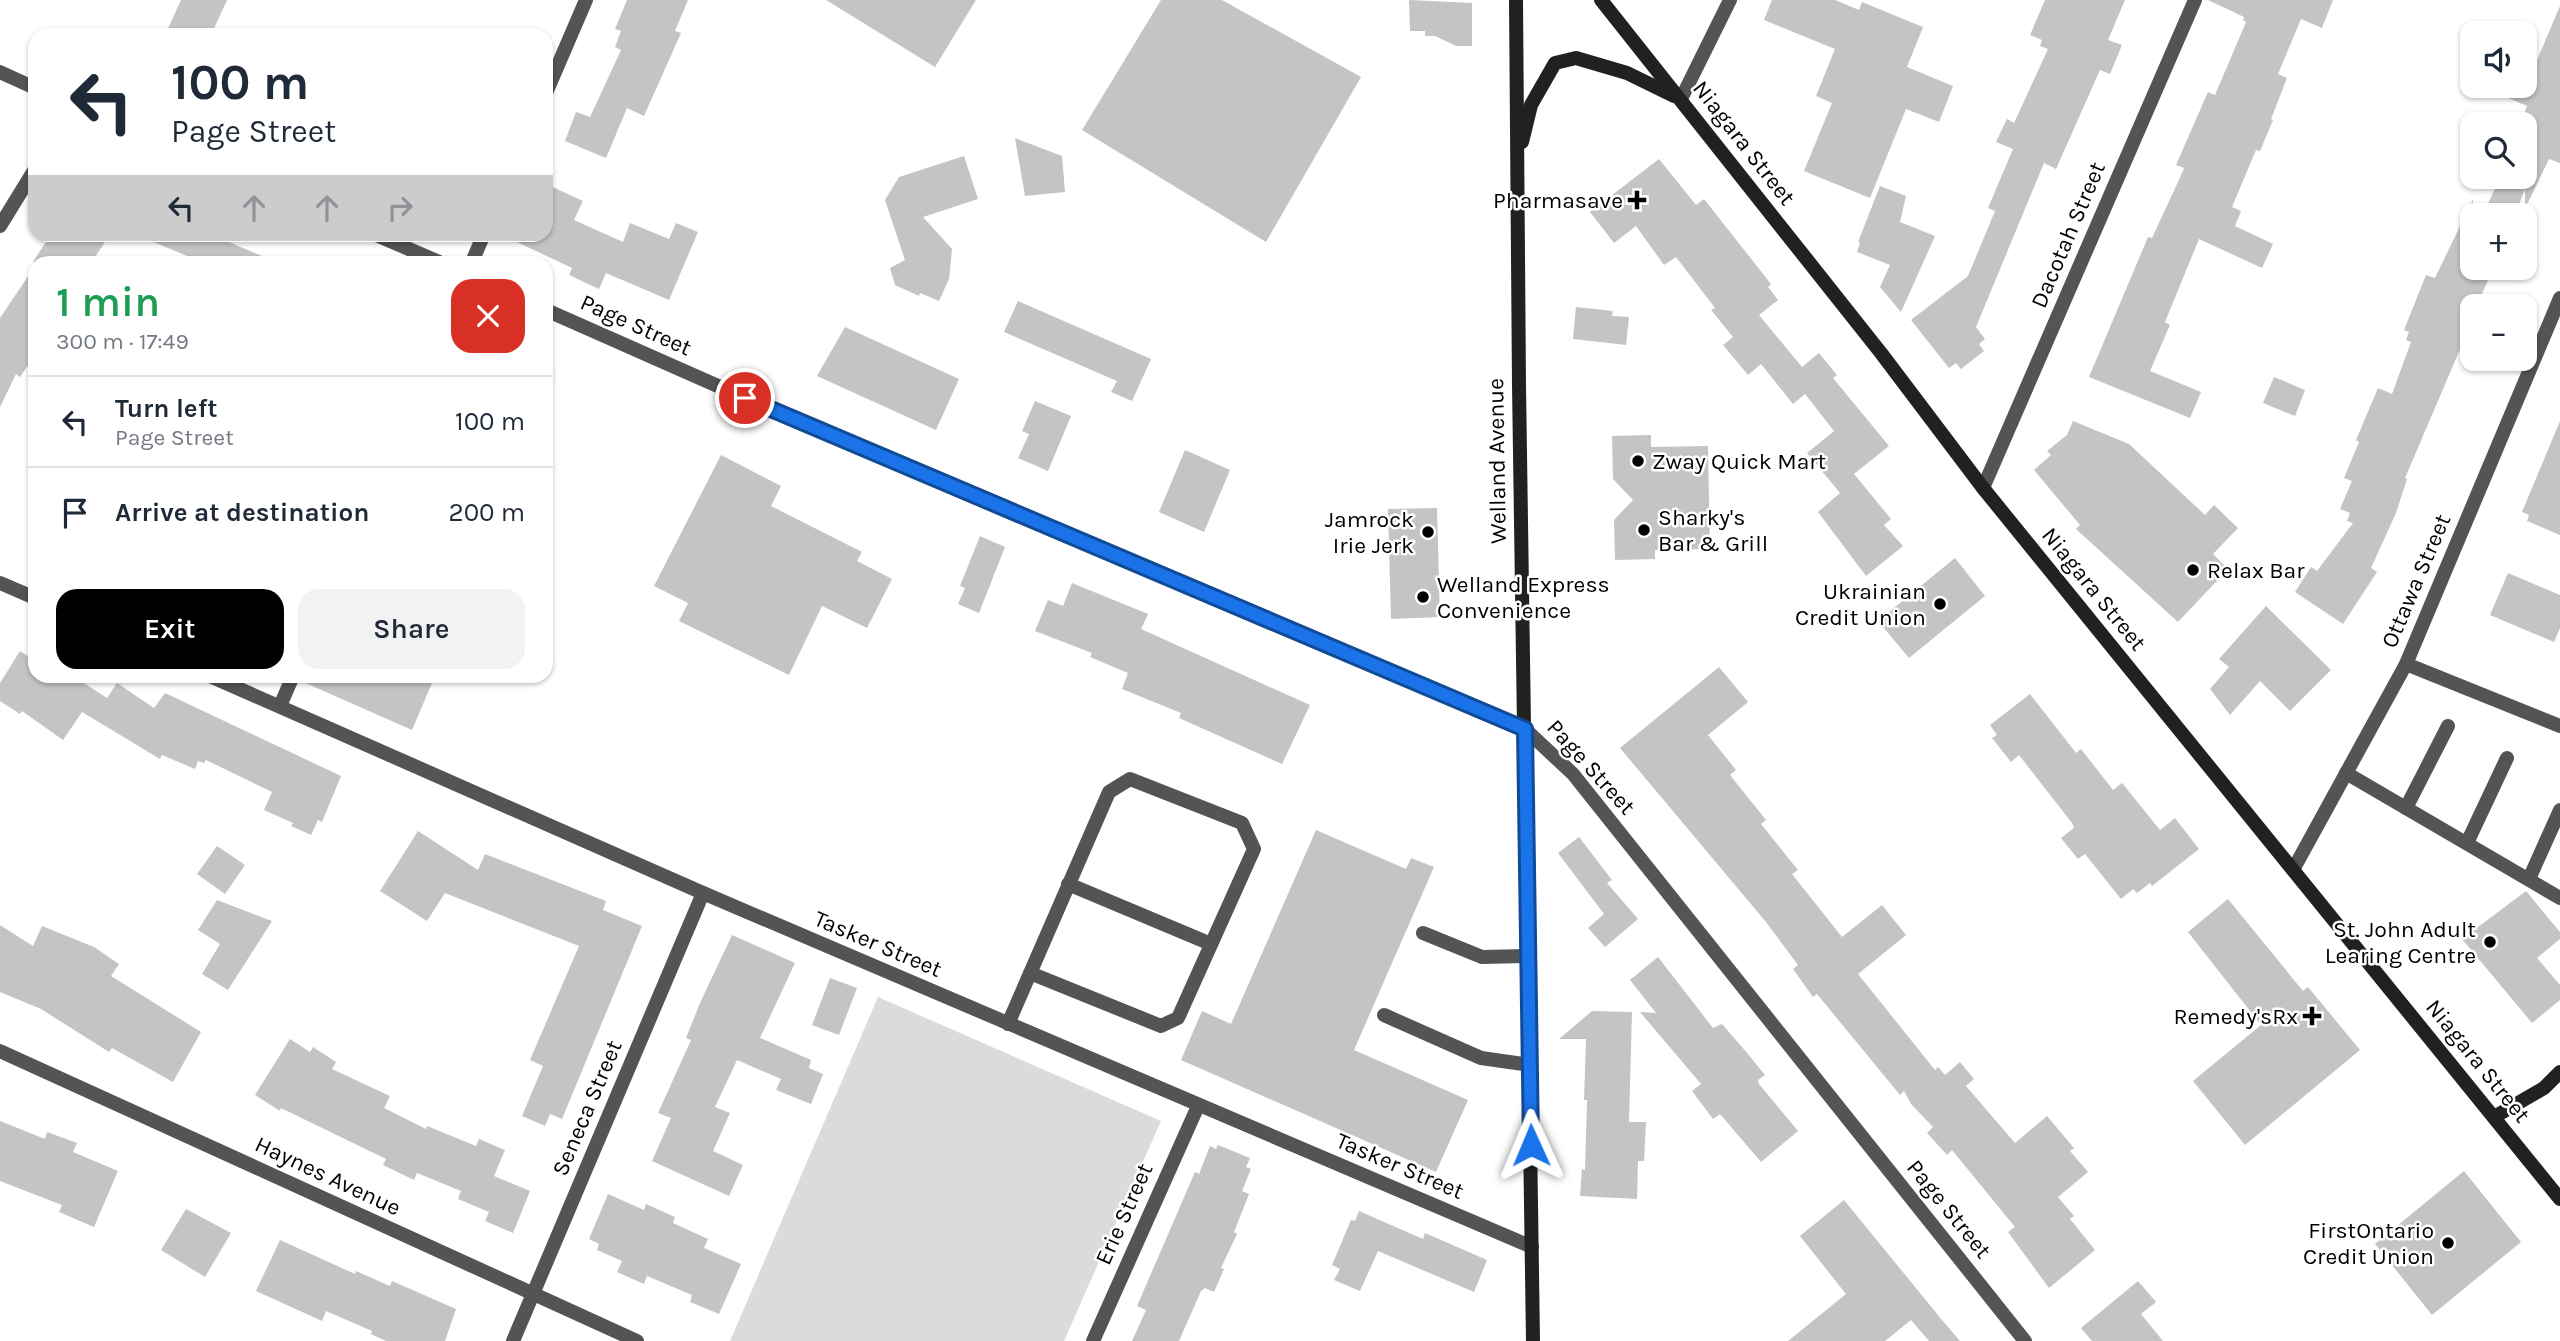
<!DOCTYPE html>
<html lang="en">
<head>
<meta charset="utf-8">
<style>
  :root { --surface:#fff; --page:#f2f2f3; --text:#1f2937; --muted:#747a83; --line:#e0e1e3; --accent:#000 }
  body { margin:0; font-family:Karla,sans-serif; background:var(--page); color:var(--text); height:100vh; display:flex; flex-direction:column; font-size:26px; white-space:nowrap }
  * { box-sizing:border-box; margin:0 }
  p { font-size:23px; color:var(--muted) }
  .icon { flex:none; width:38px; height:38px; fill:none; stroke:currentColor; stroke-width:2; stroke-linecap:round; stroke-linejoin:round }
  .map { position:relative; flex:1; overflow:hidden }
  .sheet { position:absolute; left:28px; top:256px; width:525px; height:427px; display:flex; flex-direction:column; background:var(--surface); border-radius:21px; box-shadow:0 2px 5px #0004 }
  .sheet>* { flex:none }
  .guide { position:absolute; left:28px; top:28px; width:525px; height:214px; border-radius:21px; box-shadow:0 2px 5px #0004; background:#fff; color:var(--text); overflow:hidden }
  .controls { position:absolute; left:2460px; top:21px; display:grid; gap:14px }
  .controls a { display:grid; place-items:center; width:77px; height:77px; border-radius:14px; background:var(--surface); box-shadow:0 2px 5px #0004; font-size:35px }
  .pin { position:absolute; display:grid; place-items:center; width:60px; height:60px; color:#fff; margin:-30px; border:4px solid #fff; border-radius:50%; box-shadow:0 2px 7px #0007 }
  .me { position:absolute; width:77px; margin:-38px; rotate:359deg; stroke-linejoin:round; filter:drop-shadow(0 0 5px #0008) }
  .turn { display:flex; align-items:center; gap:24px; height:147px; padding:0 28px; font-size:32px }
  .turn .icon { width:91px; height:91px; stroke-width:2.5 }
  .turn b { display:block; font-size:49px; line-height:60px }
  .lanes { display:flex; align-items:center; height:66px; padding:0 28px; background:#0003; justify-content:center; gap:35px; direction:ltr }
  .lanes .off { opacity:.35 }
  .round { display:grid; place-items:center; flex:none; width:74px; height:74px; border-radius:21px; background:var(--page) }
  .overview { display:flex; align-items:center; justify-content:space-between; height:119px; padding:0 28px }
  h1 { font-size:42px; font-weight:600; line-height:52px; color:#1e9e55 }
  .action { display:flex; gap:14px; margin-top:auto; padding:14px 28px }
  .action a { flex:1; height:80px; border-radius:21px; background:var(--accent); color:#fff; font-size:28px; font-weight:600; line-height:80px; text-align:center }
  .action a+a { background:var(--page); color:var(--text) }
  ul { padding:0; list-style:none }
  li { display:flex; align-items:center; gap:21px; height:91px; padding:0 28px; border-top:2px solid var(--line) }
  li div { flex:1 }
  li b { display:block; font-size:26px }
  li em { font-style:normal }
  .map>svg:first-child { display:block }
  .green { fill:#dbdbdb }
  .building { fill:#c4c4c4 }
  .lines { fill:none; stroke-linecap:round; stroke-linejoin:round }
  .lane { stroke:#545454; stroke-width:14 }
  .street { stroke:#545454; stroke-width:14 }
  .secondary { stroke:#212121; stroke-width:14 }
  .route-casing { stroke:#114b97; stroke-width:18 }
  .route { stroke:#1a73e8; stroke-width:12 }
  .poi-dot { fill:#000; stroke:#fff; stroke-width:2.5 }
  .labels { text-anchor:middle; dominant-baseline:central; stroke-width:5; stroke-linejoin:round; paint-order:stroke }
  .street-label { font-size:23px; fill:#000; stroke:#fff }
  .poi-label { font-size:23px; fill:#000; stroke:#fff; text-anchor:end }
</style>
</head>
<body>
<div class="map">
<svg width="2560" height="1341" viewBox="0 0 2560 1341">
  <rect width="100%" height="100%" fill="#fff"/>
  <!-- green -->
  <path class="green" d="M 878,997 L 1161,1121 L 1064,1341 L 730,1341 Z"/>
  <!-- building -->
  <g class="building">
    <path d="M 181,0 L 227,0 L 211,35 L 165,35 Z"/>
    <path d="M 627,0 L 688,0 L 675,31 L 681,33 L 644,116 L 627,108 L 606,158 L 565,141 L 576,112 L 590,117 L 621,50 L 615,47 L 621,31 L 615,29 Z"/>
    <path d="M 826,0 L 976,0 L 935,67 Z"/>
    <path d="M 1161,0 L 1222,0 L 1361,77 L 1266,242 L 1082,130 Z"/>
    <path d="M 1409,0 L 1472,3 L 1472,46 L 1456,46 L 1435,36 L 1425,36 L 1425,31 L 1410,31 Z"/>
    <path d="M 1772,0 L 1835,0 L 1859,10 L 1862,2 L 1923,27 L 1907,67 L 1953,86 L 1939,122 L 1906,109 L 1870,198 L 1804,171 L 1832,103 L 1816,96 L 1835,49 L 1764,20 Z"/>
    <path d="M 2045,0 L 2125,0 L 2108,40 L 2122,45 L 2110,74 L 2100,70 L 2056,169 L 2044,163 L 1976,327 L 1985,339 L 1979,344 L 1984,351 L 1961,369 L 1956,363 L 1949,368 L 1911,320 L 1968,276 L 1995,211 L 1988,208 L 2013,149 L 1996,142 L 2007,119 L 2014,123 L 2048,49 L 2040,46 L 2042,40 L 2030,35 Z"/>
    <path d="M 2208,0 L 2333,0 L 2322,28 L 2301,19 L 2278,74 L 2287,78 L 2271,119 L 2273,120 L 2260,151 L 2256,150 L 2232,207 L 2241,211 L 2235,226 L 2273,244 L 2262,268 L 2199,239 L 2165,322 L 2170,325 L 2150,371 L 2201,392 L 2190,418 L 2089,377 L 2148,237 L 2152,238 L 2183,171 L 2184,168 L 2176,165 L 2208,92 L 2215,95 L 2246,22 L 2243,20 L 2244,17 Z"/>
    <path d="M 2560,6 L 2560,163 L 2549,159 L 2525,209 L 2525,189 L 2515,215 L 2483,215 L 2500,177 L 2525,177 L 2525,124 L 2520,124 L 2527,106 L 2480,86 L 2526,86 Z"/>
    <path d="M 1015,138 L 1062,156 L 1065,192 L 1025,196 Z"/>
    <path d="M 964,156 L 978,199 L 923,217 L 952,249 L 949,279 L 939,301 L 920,293 L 919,296 L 895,285 L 890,268 L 905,260 L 885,200 L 899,177 Z"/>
    <path d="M 1659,159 L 1696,205 L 1704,199 L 1771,284 L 1768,287 L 1778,300 L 1759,315 L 1802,367 L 1819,353 L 1837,375 L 1833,378 L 1889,446 L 1854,474 L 1891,519 L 1884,525 L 1903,546 L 1866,576 L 1818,512 L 1840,493 L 1807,453 L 1834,431 L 1805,394 L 1793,404 L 1761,364 L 1748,375 L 1723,345 L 1733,337 L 1711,310 L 1715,308 L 1676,257 L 1664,265 L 1636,226 L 1614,243 L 1590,212 Z"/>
    <path d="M 546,184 L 583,201 L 574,220 L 623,242 L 630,223 L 669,239 L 676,223 L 698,232 L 669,300 L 606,273 L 599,289 L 569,275 L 572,268 L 500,234 L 546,234 Z"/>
    <path d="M 1880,186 L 1906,196 L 1900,222 L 1935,236 L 1901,312 L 1880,287 L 1890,265 L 1857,252 L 1860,243 L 1858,242 Z"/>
    <path d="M 2473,199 L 2473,268 L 2493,268 L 2477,306 L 2473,306 L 2473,319 L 2405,478 L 2407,479 L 2396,513 L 2371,568 L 2377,572 L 2343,624 L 2295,592 L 2311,567 L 2317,571 L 2353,523 L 2347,521 L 2350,513 L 2340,509 L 2352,481 L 2344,478 L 2359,442 L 2356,440 L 2378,388 L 2392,394 L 2411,342 L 2406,340 L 2409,332 L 2404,330 L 2426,275 L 2435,278 Z"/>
    <path d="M 51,234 L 110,234 L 92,262 L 33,262 Z"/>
    <path d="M 210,234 L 276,262 L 202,262 L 136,235 Z"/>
    <path d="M 35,266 L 35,355 L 20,377 L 16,374 L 0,407 L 0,318 Z"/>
    <path d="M 1018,301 L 1151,359 L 1132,401 L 1111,392 L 1117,381 L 1004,332 Z"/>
    <path d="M 1576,307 L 1613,311 L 1612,316 L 1629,317 L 1626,345 L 1573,339 Z"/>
    <path d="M 845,327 L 959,379 L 936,430 L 817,376 Z"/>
    <path d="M 2274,377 L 2305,390 L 2295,416 L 2263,403 Z"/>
    <path d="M 1035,401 L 1071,416 L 1048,471 L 1018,458 L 1029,434 L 1022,431 Z"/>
    <path d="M 2073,421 L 2129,444 L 2205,515 L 2214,505 L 2238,528 L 2213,554 L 2228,569 L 2178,622 L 2076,529 L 2080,525 L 2034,470 L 2051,455 L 2047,451 L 2067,435 Z"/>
    <path d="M 2560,421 L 2560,535 L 2527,521 L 2529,515 L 2522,512 Z"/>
    <path d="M 1651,435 L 1651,447 L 1708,446 L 1710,549 L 1655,550 L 1655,559 L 1615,560 L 1614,520 L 1633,500 L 1613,479 L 1612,436 Z"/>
    <path d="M 1185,450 L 1230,470 L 1204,532 L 1159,512 Z"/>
    <path d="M 721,455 L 781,486 L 771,506 L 862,552 L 857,561 L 892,579 L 867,628 L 822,606 L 789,675 L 679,621 L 688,603 L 654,586 Z"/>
    <path d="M 1437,508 L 1440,617 L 1391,619 L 1388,509 Z"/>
    <path d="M 980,536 L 1005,547 L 979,613 L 958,604 L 965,588 L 960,586 Z"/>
    <path d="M 1955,558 L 1985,596 L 1909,658 L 1878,621 Z"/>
    <path d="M 2508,573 L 2560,595 L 2560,628 L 2554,642 L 2490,615 Z"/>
    <path d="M 1072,583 L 1148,614 L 1141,629 L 1310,705 L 1282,764 L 1179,718 L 1181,713 L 1122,689 L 1128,673 L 1090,657 L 1092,653 L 1035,631 L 1048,600 L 1063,606 Z"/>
    <path d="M 2266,606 L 2331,670 L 2290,711 L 2260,681 L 2230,715 L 2210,689 L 2229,667 L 2219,659 Z"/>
    <path d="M 20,651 L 35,661 L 35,676 L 73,676 L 107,698 L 117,683 L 154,708 L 165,693 L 341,776 L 322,822 L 318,820 L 311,835 L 291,826 L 293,823 L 264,810 L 272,792 L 206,760 L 204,763 L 198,761 L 195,769 L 162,755 L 160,759 L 82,712 L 63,740 L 22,711 L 20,714 L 0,701 L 0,683 Z"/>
    <path d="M 1719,667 L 1748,702 L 1708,735 L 1736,770 L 1730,775 L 1766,820 L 1761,824 L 1798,870 L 1792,874 L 1842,937 L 1882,905 L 1906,935 L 1858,974 L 1935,1070 L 1938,1067 L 1945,1075 L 1960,1062 L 1974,1079 L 1966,1086 L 2015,1143 L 2047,1116 L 2074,1148 L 2070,1151 L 2088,1172 L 2058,1197 L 2074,1216 L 2070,1219 L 2095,1250 L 2049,1288 L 2008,1232 L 2015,1227 L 1952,1150 L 1947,1155 L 1927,1133 L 1933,1127 L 1911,1104 L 1904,1091 L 1900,1095 L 1817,994 L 1813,997 L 1793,969 L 1798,965 L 1766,922 L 1620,748 Z"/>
    <path d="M 303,676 L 435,676 L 412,730 L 301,681 Z"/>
    <path d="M 2030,694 L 2076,753 L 2081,749 L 2113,790 L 2122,783 L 2160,830 L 2175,818 L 2199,849 L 2152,886 L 2150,883 L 2137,893 L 2133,889 L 2121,899 L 2085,854 L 2078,859 L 2061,838 L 2074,828 L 2072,823 L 2019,755 L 2011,762 L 1992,738 L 1997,735 L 1990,725 Z"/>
    <path d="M 1316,830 L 1406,869 L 1411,858 L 1434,867 L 1354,1050 L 1468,1100 L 1436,1172 L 1181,1060 L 1202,1011 L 1231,1024 Z"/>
    <path d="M 418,831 L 478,870 L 485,854 L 606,901 L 603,910 L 642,926 L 562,1119 L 550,1114 L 545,1126 L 522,1116 L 543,1066 L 530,1060 L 579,946 L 445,893 L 427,921 L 380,891 Z"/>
    <path d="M 1579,837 L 1612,880 L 1607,883 L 1638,919 L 1605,947 L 1588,928 L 1604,914 L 1558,853 Z"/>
    <path d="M 217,846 L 245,865 L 225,894 L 197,874 Z"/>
    <path d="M 2526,891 L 2560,932 L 2560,939 L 2537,958 L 2560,985 L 2560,1000 L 2532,1023 L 2462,939 Z"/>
    <path d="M 2228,899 L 2303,991 L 2308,987 L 2360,1050 L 2245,1145 L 2193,1081 L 2261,1025 L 2188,932 Z"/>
    <path d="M 217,900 L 272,921 L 228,990 L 202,974 L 220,944 L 198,930 Z"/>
    <path d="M 0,925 L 33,946 L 42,926 L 94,947 L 119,964 L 111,976 L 201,1032 L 173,1082 L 112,1048 L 109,1052 L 41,1009 L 0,992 Z"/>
    <path d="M 732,935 L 795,963 L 760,1038 L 811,1060 L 809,1068 L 823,1074 L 811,1104 L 776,1090 L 781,1079 L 737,1060 L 715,1107 L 730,1113 L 713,1151 L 743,1165 L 729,1196 L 652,1161 L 671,1118 L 658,1113 L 691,1040 L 686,1038 L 700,1003 Z"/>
    <path d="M 1658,957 L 1713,1028 L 1722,1024 L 1748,1054 L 1765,1075 L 1758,1080 L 1759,1084 L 1798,1131 L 1761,1162 L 1720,1114 L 1713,1119 L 1692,1091 L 1701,1084 L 1640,1012 L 1656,1013 L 1630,980 Z"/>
    <path d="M 830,978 L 857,988 L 839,1035 L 812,1025 Z"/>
    <path d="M 1592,1011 L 1632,1012 L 1629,1122 L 1646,1122 L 1644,1161 L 1638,1161 L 1637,1199 L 1580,1196 L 1582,1169 L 1585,1170 L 1587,1100 L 1584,1100 L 1586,1039 L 1559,1039 Z"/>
    <path d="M 290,1039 L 310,1052 L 313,1047 L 336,1062 L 332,1069 L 390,1096 L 384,1108 L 426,1129 L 427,1126 L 476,1146 L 479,1139 L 505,1150 L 494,1176 L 530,1191 L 513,1233 L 485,1221 L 489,1212 L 458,1199 L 461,1191 L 417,1173 L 414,1180 L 383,1165 L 386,1159 L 281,1108 L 280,1111 L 255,1095 Z"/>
    <path d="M 0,1121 L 45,1139 L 47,1132 L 77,1143 L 73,1152 L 118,1171 L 94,1227 L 59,1212 L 62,1205 L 0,1181 Z"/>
    <path d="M 1218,1145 L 1250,1158 L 1246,1167 L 1251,1169 L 1242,1191 L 1249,1194 L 1234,1232 L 1237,1234 L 1221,1268 L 1224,1269 L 1214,1292 L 1205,1288 L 1201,1291 L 1179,1341 L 1132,1341 L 1146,1310 L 1137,1306 L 1195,1172 L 1199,1174 L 1210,1146 L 1216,1149 Z"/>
    <path d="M 2464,1171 L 2521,1242 L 2432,1315 L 2375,1244 Z"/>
    <path d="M 608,1194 L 644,1210 L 646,1204 L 675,1217 L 673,1223 L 708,1239 L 704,1248 L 741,1264 L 719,1314 L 690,1302 L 692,1295 L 647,1276 L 644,1284 L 617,1272 L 622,1261 L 597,1250 L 599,1244 L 589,1239 Z"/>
    <path d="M 1844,1200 L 1942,1320 L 1960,1341 L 1929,1341 L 1911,1320 L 1885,1341 L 1788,1341 L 1846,1294 L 1800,1236 Z"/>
    <path d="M 186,1209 L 231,1233 L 205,1277 L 161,1250 Z"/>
    <path d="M 1359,1211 L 1423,1239 L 1425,1233 L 1487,1260 L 1474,1292 L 1378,1251 L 1360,1291 L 1334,1280 L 1340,1269 L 1332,1265 L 1351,1220 L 1355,1221 Z"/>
    <path d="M 280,1240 L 355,1274 L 356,1271 L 390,1286 L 392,1281 L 456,1309 L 445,1341 L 386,1341 L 371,1334 L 372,1331 L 326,1311 L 322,1321 L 256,1291 Z"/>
    <path d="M 2138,1281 L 2156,1302 L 2141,1314 L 2163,1341 L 2092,1341 L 2081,1328 Z"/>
  </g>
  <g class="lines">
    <!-- lane -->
    <g class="lane">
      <path d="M 2346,773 L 2560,898"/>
      <path d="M 2406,808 L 2448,726"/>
      <path d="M 2467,843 L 2507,758"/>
      <path d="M 2529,879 L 2560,810"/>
      <path d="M 1068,884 L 1211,944"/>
      <path d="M 1423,933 L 1482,957 L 1529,956"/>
      <path d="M 1384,1015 L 1481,1058 L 1530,1065"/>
      <path d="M 1008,1024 L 1109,792 L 1130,779 L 1242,823 L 1254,849 L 1178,1018 L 1161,1026 L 1030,973"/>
    </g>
    <!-- street -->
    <g class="street">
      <path d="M 0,72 L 35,88"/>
      <path d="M 546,93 L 586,0"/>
      <path d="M 1681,99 L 1730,0"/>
      <path d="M 0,226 L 35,169"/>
      <path d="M 374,234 L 439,262"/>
      <path d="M 472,262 L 484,234"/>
      <path d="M 546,310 L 745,398 L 1525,729 L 1573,774 L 2025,1341"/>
      <path d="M 1983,488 L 2195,0"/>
      <path d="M 0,583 L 35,598"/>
      <path d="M 2406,664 L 2560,726"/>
      <path d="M 210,676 L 703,893 L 1532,1247"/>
      <path d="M 280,706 L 293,676"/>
      <path d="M 2293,870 L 2406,664 L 2560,298"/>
      <path d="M 0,1051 L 637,1341"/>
      <path d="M 513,1341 L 703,893"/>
      <path d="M 1093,1341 L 1198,1106"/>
    </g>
    <!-- secondary -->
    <g class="secondary">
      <path d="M 1516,0 L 1519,385 L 1533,1341"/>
      <path d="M 1601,0 L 1881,353 L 1983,488 L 2560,1199"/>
      <path d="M 1522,142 L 1531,105 L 1555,63 L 1576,58 L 1627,73 L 1674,96"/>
      <path d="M 2494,1117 L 2544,1088 L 2560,1072"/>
    </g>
  </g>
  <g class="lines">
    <!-- route casing -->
    <g class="route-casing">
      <path id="route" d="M 745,398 L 1525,729 L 1531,1145"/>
    </g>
    <!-- route -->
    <use href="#route" class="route"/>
  </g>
  <!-- markers -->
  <g class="poi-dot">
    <path d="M1633.5 189.5h7v7h7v7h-7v7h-7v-7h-7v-7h7z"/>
    <circle cx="1638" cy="461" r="7"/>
    <circle cx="1644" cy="530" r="7"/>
    <circle cx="1428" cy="532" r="7"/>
    <circle cx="2193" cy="570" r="7"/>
    <circle cx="1423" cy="597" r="7"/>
    <circle cx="1940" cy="604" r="7"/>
    <circle cx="2490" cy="942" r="7"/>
    <path d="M2308.5 1005.5h7v7h7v7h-7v7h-7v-7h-7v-7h7z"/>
    <circle cx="2448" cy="1243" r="7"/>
  </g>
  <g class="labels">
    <!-- street labels -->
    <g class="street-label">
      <text transform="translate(1744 143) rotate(52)">Niagara Street</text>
      <text transform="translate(2068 235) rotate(-67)">Dacotah Street</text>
      <text transform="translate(636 325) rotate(24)">Page Street</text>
      <text transform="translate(1497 461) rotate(-91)">Welland Avenue</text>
      <text transform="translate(2416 581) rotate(-67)">Ottawa Street</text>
      <text transform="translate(2094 589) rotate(51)">Niagara Street</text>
      <text transform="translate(1591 767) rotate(48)">Page Street</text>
      <text transform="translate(878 944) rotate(23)">Tasker Street</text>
      <text transform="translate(2478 1061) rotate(51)">Niagara Street</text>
      <text transform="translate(587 1108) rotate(-67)">Seneca Street</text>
      <text transform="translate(1400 1166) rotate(23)">Tasker Street</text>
      <text transform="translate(328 1176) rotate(25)">Haynes Avenue</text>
      <text transform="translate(1949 1209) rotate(51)">Page Street</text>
      <text transform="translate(1124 1214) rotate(-66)">Erie Street</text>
    </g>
    <!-- poi labels -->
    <g class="poi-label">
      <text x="1623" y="200">Pharmasave</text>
      <text x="1652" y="461" text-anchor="start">Zway Quick Mart</text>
      <text x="1658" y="517" text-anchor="start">Sharky's<tspan x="1658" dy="26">Bar &amp; Grill</tspan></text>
      <text x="1414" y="519">Jamrock<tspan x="1414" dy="26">Irie Jerk</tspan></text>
      <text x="2207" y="570" text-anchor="start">Relax Bar</text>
      <text x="1437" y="584" text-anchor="start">Welland Express<tspan x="1437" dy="26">Convenience</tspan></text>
      <text x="1926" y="591">Ukrainian<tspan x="1926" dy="26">Credit Union</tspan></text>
      <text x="2476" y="929">St. John Adult<tspan x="2476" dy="26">Learing Centre</tspan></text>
      <text x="2298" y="1016">Remedy'sRx</text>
      <text x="2434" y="1230">FirstOntario<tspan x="2434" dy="26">Credit Union</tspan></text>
    </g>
  </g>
</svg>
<div class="controls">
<a><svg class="icon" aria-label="sound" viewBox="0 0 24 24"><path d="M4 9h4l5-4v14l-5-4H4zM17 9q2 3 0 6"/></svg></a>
<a><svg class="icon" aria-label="search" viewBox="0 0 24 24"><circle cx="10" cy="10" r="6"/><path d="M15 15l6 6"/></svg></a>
<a>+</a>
<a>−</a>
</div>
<div class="pin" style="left:745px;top:398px;background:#d93025"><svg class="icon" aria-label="arrive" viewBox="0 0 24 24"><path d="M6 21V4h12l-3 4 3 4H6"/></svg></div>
<svg class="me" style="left:1531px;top:1145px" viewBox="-20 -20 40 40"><path d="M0-17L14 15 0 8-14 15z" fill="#1a73e8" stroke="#fff" stroke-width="4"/></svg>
<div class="guide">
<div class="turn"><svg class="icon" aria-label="left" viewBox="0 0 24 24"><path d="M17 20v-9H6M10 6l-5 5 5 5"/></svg><div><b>100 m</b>Page Street</div></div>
<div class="lanes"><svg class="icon" aria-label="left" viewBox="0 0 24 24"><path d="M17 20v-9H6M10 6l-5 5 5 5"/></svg><svg class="icon off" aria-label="ahead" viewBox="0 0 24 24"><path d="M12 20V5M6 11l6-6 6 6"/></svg><svg class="icon off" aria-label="ahead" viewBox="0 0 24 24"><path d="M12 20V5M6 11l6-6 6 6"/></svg><svg class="icon off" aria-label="right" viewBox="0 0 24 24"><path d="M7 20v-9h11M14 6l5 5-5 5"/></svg></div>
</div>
<section class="sheet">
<div class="overview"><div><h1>1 min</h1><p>300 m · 17:49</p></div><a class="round" style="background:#d93025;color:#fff"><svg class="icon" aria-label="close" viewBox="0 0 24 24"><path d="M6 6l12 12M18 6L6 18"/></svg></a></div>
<ul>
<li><svg class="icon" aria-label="left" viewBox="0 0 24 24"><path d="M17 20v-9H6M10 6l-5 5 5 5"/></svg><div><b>Turn left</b><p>Page Street</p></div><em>100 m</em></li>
<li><svg class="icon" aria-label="arrive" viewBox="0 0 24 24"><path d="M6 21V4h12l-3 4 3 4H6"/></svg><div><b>Arrive at destination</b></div><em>200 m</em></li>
</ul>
<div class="action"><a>Exit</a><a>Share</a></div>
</section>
</div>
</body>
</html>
